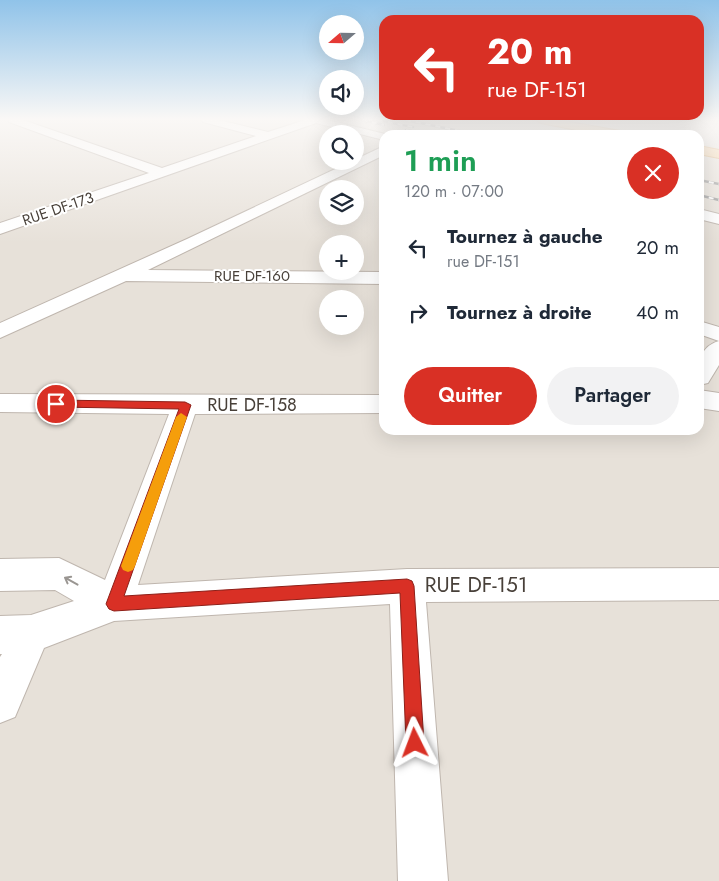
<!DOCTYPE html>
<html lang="fr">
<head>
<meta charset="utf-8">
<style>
  :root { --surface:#fff; --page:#f2f2f3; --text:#1f2937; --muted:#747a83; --accent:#d93025 }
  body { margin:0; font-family:Jost,sans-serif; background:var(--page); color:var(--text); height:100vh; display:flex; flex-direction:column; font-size:19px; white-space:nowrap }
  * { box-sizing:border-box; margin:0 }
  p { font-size:16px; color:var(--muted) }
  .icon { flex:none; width:28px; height:28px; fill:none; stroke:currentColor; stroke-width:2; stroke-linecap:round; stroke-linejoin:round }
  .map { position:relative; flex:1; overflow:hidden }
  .side { position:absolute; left:379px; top:130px; width:325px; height:305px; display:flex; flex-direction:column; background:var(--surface); border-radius:15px; box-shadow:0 5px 20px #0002 }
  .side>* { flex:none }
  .top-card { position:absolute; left:379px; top:15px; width:325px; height:105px; border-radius:15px; box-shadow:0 5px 20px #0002; background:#d93025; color:#fff; overflow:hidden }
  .needle { width:32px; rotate:250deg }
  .controls { position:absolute; left:319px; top:15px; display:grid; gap:10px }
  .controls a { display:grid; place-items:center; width:45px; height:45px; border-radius:50%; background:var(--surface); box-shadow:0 5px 20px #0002; font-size:25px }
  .pin { position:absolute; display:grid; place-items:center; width:42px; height:42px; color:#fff; margin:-21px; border:2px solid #fff; border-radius:50%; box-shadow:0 1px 5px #0007 }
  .me { position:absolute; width:55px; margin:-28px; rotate:357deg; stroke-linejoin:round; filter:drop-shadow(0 0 4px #0008) }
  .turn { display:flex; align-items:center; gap:18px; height:105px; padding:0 25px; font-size:22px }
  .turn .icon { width:65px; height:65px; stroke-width:2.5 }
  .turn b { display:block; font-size:35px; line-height:42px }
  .round { display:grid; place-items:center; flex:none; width:52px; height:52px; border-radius:26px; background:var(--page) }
  .overview { display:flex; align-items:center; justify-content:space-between; height:85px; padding:0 25px }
  h1 { font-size:30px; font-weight:600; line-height:38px; color:#1e9e55 }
  .action { display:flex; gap:10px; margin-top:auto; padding:10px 25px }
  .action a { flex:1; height:58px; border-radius:30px; background:var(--accent); color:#fff; font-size:20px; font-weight:600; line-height:58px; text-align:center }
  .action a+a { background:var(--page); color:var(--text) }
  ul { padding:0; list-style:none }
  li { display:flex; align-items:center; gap:15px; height:65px; padding:0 25px }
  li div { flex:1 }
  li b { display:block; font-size:19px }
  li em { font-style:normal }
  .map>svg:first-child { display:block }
  .residential { fill:#e7e1d9; fill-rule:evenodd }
  .industrial { fill:#e4dfdc }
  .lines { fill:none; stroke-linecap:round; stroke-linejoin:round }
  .minor-casing { stroke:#bfb6ae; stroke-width:2 }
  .major-casing { stroke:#dbad72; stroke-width:2 }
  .minor { fill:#fff; fill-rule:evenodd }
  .major { fill:#f6d2a1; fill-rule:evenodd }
  .rail-casing { stroke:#989898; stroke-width:2.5 }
  .rail { stroke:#fff; stroke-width:2; stroke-dasharray:5; stroke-linecap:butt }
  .oneway { stroke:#9a9692 }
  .route { fill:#d93025; stroke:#8d1f18 }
  .slow { fill:#f59e0b }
  .labels { text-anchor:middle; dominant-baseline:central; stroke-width:4; stroke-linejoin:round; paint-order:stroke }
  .far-street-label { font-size:15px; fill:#484039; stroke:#fff }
  .street-label { font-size:18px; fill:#484039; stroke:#fff }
  .near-street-label { font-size:21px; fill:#484039; stroke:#fff }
</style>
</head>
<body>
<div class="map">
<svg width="719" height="881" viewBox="0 0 719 881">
  <rect width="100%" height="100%" fill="#f4f0eb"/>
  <!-- residential -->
  <path class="residential" d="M 0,120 L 719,120 L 719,881 L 0,881 ZM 328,134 L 355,134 L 355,161 L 328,161 ZM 384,135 L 699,135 L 699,430 L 384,430 ZM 328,189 L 355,189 L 355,216 L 328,216 ZM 328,244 L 355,244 L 355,271 L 328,271 ZM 328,299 L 355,299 L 355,326 L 328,326 Z"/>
  <!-- industrial -->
  <path class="industrial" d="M 579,120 L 719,120 L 719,146 L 699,142 L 699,135 L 661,135 Z"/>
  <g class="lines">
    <!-- minor casing -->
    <g class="minor-casing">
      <g id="minor">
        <path d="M 8,120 L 23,120 L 162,168 L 256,136 L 203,122 L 202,120 L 219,120 L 268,132 L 305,120 L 328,120 L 389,135 L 384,135 L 384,140 L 316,123 L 0,234 L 0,223 L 149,173 L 9,122 Z"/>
        <path d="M 384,146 L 384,155 L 148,270 L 384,272 L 384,284 L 126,281 L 0,338 L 0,323 L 187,239 Z"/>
        <path d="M 699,209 L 719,214 L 719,224 L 699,219 Z"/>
        <path d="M 699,321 L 719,327 L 719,341 L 699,334 Z"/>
        <path d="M 719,341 L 719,365 L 708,383 L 699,385 C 699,367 697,347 719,341 Z"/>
        <path d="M 699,390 L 719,393 L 719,411 L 699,408 Z"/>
        <path d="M 0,394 L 384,395 L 384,413 L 195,414 L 138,585 L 407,569 L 719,568 L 719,600 L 426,602 L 448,881 L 398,881 L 390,604 L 114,621 L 44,648 L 15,717 L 0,723 L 0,657 L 2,654 L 0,654 L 0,616 L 31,615 L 74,601 L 55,590 L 0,591 L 0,559 L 59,558 L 105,580 L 169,414 L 0,412 Z"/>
      </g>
    </g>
    <!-- major casing -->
    <g class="major-casing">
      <g id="major">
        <path d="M 536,120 L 558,120 L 620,131 L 626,135 L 602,135 L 541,123 Z"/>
        <path d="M 699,146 L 719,150 L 719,158 L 699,154 Z"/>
      </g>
    </g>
    <!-- minor -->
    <use href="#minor" class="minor"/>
    <!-- major -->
    <use href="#major" class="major"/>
    <!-- rail casing -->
    <g class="rail-casing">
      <g id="rail">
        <path d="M 362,120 L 384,125"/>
        <path d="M 378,120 L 413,127"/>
        <path d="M 406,120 L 479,135"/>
        <path d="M 406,130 L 430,135"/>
        <path d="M 699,180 L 719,184"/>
        <path d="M 699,195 L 719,200"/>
      </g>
    </g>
    <!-- rail -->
    <use href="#rail" class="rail"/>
  </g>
  <!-- one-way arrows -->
  <defs><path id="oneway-shaft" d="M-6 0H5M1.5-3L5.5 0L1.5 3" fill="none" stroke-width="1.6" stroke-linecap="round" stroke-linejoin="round" transform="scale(1.25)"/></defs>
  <use class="oneway" href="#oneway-shaft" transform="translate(71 581) rotate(-151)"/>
  <!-- sky -->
  <linearGradient id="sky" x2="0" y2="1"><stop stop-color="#90c3e9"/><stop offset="0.49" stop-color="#faf8f6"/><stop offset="1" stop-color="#faf8f6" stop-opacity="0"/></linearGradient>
  <rect width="719" height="243" fill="url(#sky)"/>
  <!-- route -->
  <path class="route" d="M 56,400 L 185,402 L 191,405 L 124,596 L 407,579 L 412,581 L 414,586 L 424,743 L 421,750 L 415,752 L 409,750 L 406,743 L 400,593 L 114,611 L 109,609 L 106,604 L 179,409 L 56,407 L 50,404 Z"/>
  <!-- slow -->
  <path class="slow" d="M 181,413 L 187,417 L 135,566 L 133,570 L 128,572 L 123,570 L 121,566 L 176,417 Z"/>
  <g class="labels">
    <!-- far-street labels -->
    <g class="far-street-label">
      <text transform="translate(58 209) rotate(-19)">RUE DF-173</text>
      <text x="252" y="276">RUE DF-160</text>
    </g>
    <!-- street labels -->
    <g class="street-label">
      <text x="252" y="405">RUE DF-158</text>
    </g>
    <!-- near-street labels -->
    <g class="near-street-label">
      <text x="476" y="585">RUE DF-151</text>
    </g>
  </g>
</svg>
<div class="controls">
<a><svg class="needle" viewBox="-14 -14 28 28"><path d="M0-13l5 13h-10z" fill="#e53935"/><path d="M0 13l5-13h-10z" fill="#747a83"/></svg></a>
<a><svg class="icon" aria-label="sound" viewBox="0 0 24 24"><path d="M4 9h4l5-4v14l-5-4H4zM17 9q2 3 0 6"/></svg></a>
<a><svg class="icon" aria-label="search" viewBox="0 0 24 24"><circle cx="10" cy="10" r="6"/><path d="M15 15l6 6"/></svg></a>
<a><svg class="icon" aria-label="layers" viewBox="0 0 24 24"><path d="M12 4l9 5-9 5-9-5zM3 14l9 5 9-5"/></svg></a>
<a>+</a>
<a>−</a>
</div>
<div class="pin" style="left:56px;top:404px;background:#d93025"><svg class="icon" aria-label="arrive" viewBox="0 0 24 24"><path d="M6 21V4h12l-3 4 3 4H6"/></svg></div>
<svg class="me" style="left:415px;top:743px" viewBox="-20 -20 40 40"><path d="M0-17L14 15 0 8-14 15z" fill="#d93025" stroke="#fff" stroke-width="4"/></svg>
<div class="top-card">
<div class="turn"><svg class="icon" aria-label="left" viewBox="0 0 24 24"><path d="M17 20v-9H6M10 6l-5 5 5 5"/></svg><div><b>20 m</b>rue DF-151</div></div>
</div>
<section class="side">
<div class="overview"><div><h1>1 min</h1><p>120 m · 07:00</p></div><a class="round" style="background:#d93025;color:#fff"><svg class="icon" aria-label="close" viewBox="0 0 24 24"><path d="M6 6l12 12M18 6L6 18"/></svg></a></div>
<ul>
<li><svg class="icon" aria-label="left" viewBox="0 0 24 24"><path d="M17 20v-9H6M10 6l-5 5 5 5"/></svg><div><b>Tournez à gauche</b><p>rue DF-151</p></div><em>20 m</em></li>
<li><svg class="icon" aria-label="right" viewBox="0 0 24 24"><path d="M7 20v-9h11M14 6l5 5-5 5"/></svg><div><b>Tournez à droite</b></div><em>40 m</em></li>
</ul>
<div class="action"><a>Quitter</a><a>Partager</a></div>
</section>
</div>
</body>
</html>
